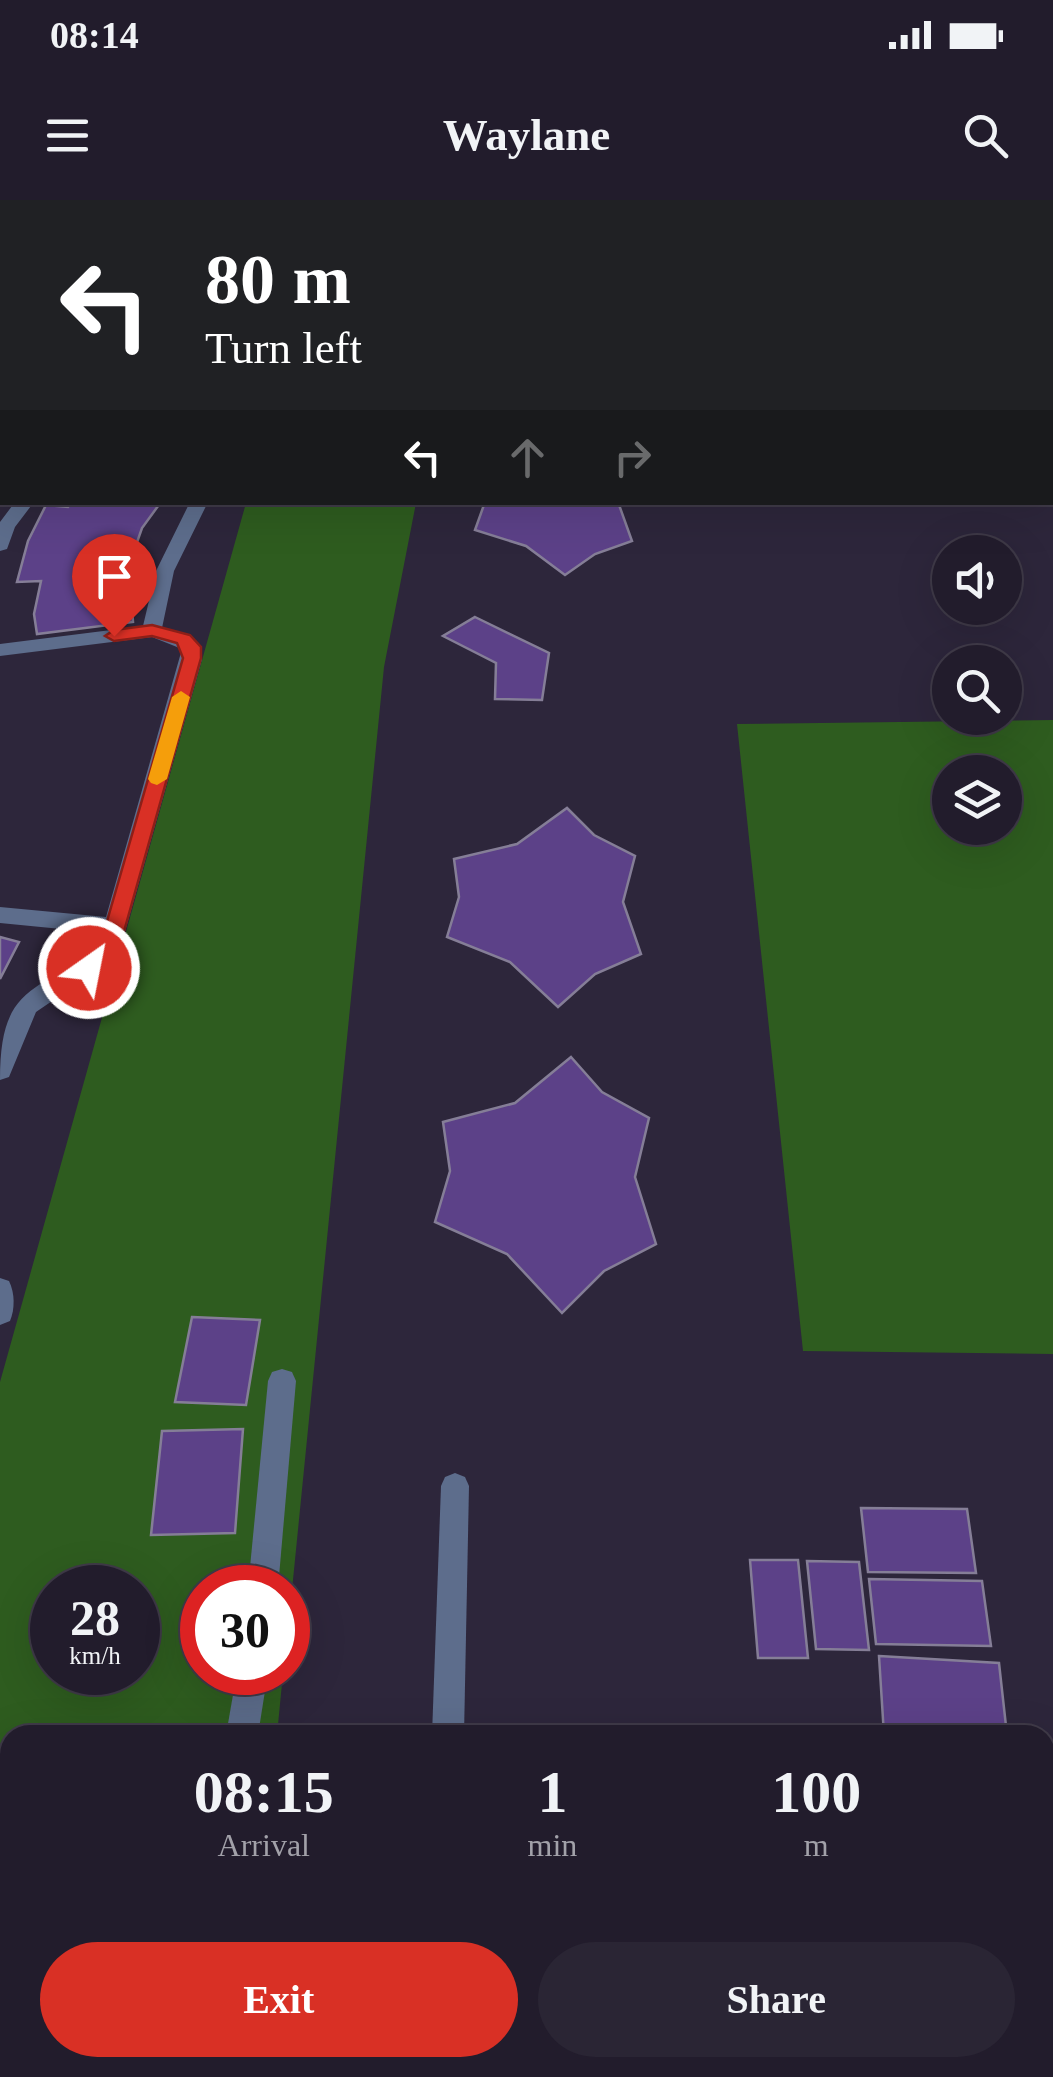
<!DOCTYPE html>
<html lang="en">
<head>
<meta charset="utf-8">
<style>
  :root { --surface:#221c2c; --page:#2a2534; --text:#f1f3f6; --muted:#a2a1a9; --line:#3f3a48; --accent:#d93025 }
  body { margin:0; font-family:"Times New Roman",serif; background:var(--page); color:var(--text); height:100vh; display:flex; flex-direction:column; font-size:38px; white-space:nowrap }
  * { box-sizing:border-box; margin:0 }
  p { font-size:32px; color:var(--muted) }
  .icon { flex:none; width:55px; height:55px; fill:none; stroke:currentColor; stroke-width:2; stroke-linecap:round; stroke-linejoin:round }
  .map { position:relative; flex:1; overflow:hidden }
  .drawer { position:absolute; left:0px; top:1525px; width:1055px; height:352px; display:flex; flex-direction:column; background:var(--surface); border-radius:30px 30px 0 0; box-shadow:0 10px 40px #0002,0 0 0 2px var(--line) }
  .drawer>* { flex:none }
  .hud { position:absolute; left:0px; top:0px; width:1055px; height:305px; box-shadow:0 10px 40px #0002,0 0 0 2px var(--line); background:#202124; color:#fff; overflow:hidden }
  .fabs { position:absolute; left:932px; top:335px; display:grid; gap:20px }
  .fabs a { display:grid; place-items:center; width:90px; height:90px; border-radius:50%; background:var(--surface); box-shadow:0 10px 40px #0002,0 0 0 2px var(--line); font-size:50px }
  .speed { position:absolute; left:30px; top:1365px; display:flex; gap:20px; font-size:50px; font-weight:700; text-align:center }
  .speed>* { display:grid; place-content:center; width:130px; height:130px; border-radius:50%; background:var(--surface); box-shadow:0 10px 40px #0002,0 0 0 2px var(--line); line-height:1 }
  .speed small { font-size:25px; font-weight:400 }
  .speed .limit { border:15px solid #d22; background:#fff; color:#111 }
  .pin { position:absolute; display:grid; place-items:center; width:85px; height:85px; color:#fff; margin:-102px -42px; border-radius:50% 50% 50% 0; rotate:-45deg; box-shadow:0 0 10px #0007 }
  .pin .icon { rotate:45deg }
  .me { position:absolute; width:110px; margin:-55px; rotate:33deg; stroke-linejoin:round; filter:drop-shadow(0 0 8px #0008) }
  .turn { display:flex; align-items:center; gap:35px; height:210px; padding:0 40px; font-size:45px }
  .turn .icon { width:130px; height:130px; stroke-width:2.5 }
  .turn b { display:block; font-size:70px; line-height:85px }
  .lanes { display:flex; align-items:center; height:95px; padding:0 40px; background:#0003; justify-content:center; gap:50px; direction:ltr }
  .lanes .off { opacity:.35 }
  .eta { display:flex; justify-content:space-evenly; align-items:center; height:170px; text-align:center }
  .eta b { font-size:60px; font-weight:800; line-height:70px }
  .action { display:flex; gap:20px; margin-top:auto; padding:20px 40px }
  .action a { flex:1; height:115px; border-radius:60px; background:var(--accent); color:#fff; font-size:40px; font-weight:800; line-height:115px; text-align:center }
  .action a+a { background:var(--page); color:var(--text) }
  .status { display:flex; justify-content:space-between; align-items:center; height:70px; padding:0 50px; background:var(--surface); direction:ltr }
  .status svg { height:28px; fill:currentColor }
  header { display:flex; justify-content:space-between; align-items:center; height:130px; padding:0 40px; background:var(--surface); font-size:45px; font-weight:800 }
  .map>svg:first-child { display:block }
  .green { fill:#2e5c1f; fill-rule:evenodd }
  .building { fill:#5c4188; stroke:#857e97; stroke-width:2.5 }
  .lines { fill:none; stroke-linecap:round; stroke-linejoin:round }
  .minor { fill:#5d6d8c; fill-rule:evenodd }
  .route { fill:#d93025; stroke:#8d1f18; stroke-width:2.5 }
  .slow { fill:#f59e0b }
</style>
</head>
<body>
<div class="status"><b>08:14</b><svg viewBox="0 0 49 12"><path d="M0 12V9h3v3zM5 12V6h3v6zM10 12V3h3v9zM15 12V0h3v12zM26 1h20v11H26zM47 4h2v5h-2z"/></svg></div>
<header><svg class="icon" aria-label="menu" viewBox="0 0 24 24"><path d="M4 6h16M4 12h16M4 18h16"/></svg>Waylane<svg class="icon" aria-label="search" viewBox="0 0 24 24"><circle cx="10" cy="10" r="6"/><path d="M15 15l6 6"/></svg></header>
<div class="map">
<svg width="1053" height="1877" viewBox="0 0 1053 1877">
  <rect width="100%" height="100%" fill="#2d263b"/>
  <!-- green -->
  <g class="green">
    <path d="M 246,303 L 416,303 L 384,467 L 288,1430 L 288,1388 L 202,1388 L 202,1472 L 283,1473 L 277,1535 L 10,1535 L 10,1868 L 244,1868 L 243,1877 L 0,1877 L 0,1182 ZM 52,1388 L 138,1388 L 138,1472 L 52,1472 Z"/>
    <path d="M 1053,520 L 1053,1154 L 803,1151 L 737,524 ZM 950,572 L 1005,572 L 1005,628 L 950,628 Z"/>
  </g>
  <!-- building -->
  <g class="building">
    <path d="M 72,302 L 161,302 L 142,328 L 129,365 L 133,422 L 37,434 L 34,414 L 41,381 L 17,382 L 28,341 L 46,305 L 68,307 Z"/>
    <path d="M 618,302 L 632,341 L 595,354 L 565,375 L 526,346 L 475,330 L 485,302 Z"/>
    <path d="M 475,417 L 549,453 L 542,500 L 495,499 L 496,463 L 443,436 Z"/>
    <path d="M 567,608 L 594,635 L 635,656 L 623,702 L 641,754 L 595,774 L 558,807 L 510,762 L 447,737 L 459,697 L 454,659 L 517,644 Z"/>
    <path d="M 0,737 L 19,742 L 0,779 Z"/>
    <path d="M 571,857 L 602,892 L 649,918 L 635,977 L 656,1044 L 604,1071 L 562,1113 L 507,1054 L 435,1022 L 450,971 L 443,922 L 515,903 Z"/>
    <path d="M 192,1117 L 260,1120 L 246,1205 L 175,1202 Z"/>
    <path d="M 243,1229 L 235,1333 L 151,1335 L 162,1231 Z"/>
    <path d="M 861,1308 L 967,1309 L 976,1373 L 868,1372 Z"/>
    <path d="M 750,1360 L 798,1360 L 808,1458 L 758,1458 Z"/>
    <path d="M 807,1361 L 859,1362 L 869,1450 L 816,1449 Z"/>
    <path d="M 869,1379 L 982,1381 L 991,1446 L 876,1444 Z"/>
    <path d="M 879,1456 L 999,1463 L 1007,1535 L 884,1535 Z"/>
    <path d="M 1045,1707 L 1050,1707 L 1053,1725 L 1053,1828 L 1045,1828 Z"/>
    <path d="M 1045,1852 L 1053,1852 L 1053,1877 L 955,1877 L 954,1868 L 1045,1868 Z"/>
    <path d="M 863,1869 L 952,1873 L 952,1877 L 863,1877 Z"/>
  </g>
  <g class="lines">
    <!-- minor -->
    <g class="minor">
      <path d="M 17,0 L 347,0 L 346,2 Z"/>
      <path d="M 923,0 L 937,0 L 938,2 L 924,2 Z"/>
      <rect x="0" y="254" width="2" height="12"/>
      <path d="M 15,302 L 34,302 L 15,327 L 7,349 L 0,351 L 0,322 Z"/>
      <path d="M 190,302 L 208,302 L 174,371 L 162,428 L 190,435 L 202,447 L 202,459 L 118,756 L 36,812 L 9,877 L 0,880 C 0,791 29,793 96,751 L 102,733 L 0,723 L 0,707 L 106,717 L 182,449 L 152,437 L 0,456 L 0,444 L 143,426 L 156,371 Z"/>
      <path d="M 0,1078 L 9,1081 C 15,1093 15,1109 10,1121 L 0,1125 Z"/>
      <path d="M 282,1169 L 292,1172 L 296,1181 L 278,1388 L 248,1388 L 268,1181 L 272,1172 Z"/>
      <path d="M 455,1273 L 465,1277 L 469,1286 L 464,1535 L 432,1535 L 441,1286 L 445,1277 Z"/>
      <path d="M 237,1472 L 268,1472 L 258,1535 L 226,1535 Z"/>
      <path d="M 1045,1634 L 1053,1637 L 1053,1674 L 1045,1671 Z"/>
      <path d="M 77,1868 L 113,1868 L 111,1877 L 75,1877 Z"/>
      <path d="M 420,1868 L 455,1868 L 456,1877 L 420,1877 Z"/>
      <path d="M 826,1868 L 861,1868 L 863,1877 L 827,1877 Z"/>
    </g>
  </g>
  <!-- route -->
  <path class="route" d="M 152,425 L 190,435 L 201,447 L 201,458 L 121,742 L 113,762 L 89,775 L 78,768 L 101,742 L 183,458 L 177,443 L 152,436 L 114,441 L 105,436 L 114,430 Z"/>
  <!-- slow -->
  <path class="slow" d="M 181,491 L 190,497 L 167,579 L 157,585 L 151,583 L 148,579 L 172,497 Z"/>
</svg>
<div class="fabs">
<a><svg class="icon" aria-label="sound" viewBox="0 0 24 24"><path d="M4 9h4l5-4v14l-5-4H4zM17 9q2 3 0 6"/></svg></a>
<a><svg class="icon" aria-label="search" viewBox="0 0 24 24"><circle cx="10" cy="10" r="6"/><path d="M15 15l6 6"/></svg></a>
<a><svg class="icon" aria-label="layers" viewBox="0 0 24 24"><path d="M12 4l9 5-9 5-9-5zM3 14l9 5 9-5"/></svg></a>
</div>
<div class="speed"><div>28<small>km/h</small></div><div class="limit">30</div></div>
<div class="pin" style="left:114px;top:436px;background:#d93025"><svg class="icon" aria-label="arrive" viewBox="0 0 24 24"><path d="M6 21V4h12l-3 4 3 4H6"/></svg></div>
<svg class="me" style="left:89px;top:768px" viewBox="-20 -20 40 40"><circle r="17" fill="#d93025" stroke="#fff" stroke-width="3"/><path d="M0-11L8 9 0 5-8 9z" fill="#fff"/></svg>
<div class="hud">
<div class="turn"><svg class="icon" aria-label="left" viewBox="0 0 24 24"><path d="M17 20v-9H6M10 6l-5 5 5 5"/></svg><div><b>80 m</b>Turn left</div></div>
<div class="lanes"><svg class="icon" aria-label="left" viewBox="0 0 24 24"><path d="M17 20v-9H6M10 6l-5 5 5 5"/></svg><svg class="icon off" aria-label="ahead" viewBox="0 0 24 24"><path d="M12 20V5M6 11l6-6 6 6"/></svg><svg class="icon off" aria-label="right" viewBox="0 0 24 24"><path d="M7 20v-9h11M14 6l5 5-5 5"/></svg></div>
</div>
<section class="drawer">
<div class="eta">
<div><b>08:15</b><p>Arrival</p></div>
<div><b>1</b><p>min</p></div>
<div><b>100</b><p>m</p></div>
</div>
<div class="action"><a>Exit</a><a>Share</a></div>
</section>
</div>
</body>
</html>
